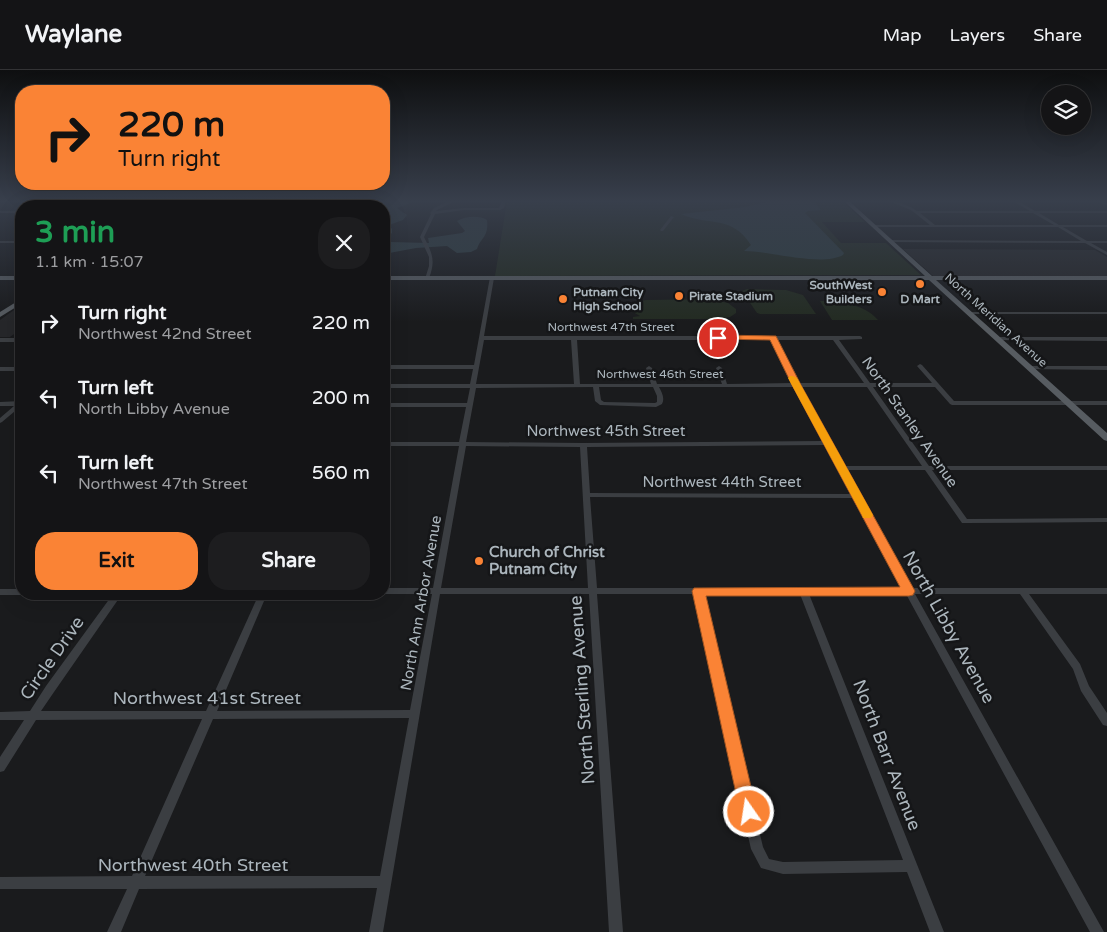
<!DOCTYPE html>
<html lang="en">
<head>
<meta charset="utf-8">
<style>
  :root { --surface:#141416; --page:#1d1d1f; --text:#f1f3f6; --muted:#9d9ea1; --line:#333335; --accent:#fa8335 }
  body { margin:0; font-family:"Varela Round",sans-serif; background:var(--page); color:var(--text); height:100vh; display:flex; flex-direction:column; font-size:19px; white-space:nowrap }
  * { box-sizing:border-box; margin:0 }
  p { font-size:16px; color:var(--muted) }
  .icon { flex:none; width:28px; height:28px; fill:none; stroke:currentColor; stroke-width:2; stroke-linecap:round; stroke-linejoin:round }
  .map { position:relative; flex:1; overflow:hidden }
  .drawer { position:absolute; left:15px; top:130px; width:375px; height:400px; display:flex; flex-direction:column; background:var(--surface); border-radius:20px; box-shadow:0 5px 20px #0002,0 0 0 1px var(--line) }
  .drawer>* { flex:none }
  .guide { position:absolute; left:15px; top:15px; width:375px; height:105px; border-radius:20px; box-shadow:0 5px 20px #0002,0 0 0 1px var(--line); background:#fa8335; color:#111; overflow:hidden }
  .controls { position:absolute; left:1041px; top:15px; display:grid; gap:10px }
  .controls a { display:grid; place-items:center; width:50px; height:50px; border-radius:50%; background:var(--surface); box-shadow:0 5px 20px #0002,0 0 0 1px var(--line); font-size:25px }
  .pin { position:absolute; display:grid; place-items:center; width:42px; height:42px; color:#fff; margin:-21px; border:2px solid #fff; border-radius:50%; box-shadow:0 1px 5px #0007 }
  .me { position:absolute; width:55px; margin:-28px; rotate:347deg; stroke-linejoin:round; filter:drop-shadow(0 0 4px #0008) }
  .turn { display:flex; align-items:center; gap:18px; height:105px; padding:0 20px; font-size:22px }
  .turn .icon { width:65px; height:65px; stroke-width:2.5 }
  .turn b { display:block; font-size:35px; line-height:42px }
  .round { display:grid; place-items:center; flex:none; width:52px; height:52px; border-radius:20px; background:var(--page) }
  .headline { display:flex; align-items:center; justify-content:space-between; height:85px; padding:0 20px }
  h1 { font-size:30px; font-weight:800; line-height:38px; color:#1e9e55 }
  .button { display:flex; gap:10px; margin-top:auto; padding:10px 20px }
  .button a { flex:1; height:58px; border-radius:20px; background:var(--accent); color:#111; font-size:20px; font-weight:800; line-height:58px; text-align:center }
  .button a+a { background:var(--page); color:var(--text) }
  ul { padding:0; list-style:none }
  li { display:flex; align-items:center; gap:15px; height:75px; padding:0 20px }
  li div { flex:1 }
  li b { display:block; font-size:19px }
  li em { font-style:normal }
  header { display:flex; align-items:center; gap:30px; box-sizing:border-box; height:70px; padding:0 25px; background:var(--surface); border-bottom:1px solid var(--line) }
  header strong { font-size:24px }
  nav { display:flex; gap:28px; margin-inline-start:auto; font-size:18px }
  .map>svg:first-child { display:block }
  .built { fill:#26272a }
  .green { fill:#232b22 }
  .water { fill:#2f3e42 }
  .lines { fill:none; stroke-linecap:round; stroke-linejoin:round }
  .minor { fill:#3b3e42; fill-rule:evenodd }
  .major { fill:#575c61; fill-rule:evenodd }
  .route { fill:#fa8335; stroke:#a25522 }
  .slow { fill:#f59e0b }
  .poi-dot { fill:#fa8335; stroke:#151618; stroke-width:2 }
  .labels { text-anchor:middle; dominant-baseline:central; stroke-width:5; stroke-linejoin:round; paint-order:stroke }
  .far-poi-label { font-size:12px; font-weight:bold; fill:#acb6bd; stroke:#151618; text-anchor:start }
  .far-street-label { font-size:12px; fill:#acb6bd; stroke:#151618 }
  .street-label { font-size:15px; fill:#acb6bd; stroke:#151618 }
  .poi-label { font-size:15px; font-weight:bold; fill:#acb6bd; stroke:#151618; text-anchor:start }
  .near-street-label { font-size:18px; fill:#acb6bd; stroke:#151618 }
</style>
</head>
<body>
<header>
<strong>Waylane</strong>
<nav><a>Map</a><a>Layers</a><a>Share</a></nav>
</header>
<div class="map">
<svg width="1107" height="862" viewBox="0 0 1107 862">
  <rect width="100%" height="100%" fill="#1a1b1d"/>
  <!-- built -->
  <g class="built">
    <path d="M 903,179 L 1095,180 L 1107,187 L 1107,206 L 933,206 Z"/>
    <path d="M 21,235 L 21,259 L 10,267 L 0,267 L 0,250 Z"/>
  </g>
  <!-- green -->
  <g class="green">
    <path d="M 507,131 L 842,131 L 865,152 L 822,152 L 841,173 L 886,173 L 921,205 L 495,206 Z"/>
    <path d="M 747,219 L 786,220 L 803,225 L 816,244 L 760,244 L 757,243 L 742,221 Z"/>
    <path d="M 710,229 L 728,233 L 736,239 L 736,243 L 730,247 L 720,249 L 633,249 L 633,247 L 640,246 L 633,242 L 630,238 L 636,232 L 646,230 Z"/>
    <path d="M 820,231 C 840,231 864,234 878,250 L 832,250 Z"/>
  </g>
  <!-- water -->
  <g class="water">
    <path d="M 349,131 L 415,131 L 397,138 L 407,145 L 403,150 L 389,155 L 392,159 L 392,163 L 384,169 L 391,172 L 429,173 L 428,168 L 462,163 L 465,161 L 457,151 C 465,146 480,145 487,150 C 489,167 481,167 477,179 L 471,182 L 457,183 L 447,176 L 416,178 L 384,184 L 384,136 L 348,136 Z"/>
    <path d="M 771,131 L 814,132 L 821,140 L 808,141 L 805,143 L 844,183 L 843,185 C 821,197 771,181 744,181 L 751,175 C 731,144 710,157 681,144 L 745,137 Z"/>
  </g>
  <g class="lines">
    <!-- minor -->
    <g class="minor">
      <path d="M 233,131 L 237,131 L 230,136 L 226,136 Z"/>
      <path d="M 334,131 L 338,131 L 334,136 L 330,136 Z"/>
      <path d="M 449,131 L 486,131 L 484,132 L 453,132 L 437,140 L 436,141 L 464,138 L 499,138 L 502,131 L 506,131 L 504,138 L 500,140 L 464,140 L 435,144 L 424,167 C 432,183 436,190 429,208 L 425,209 L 429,196 L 429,187 L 420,167 L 431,144 L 430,143 L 434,138 Z"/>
      <path d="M 889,131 C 898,131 910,136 917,141 L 1030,141 L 1013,131 L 1018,131 L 1035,141 L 1107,141 L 1107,143 L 1039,143 L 1059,155 L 1107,155 L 1107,157 L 1063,157 L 1087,171 L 1107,171 L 1107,173 L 1091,173 L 1107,182 L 1107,185 L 1085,173 L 889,172 L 889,170 L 890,170 L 1081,171 L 1058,157 L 872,157 L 873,155 L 930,155 L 911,140 ZM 920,143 L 1033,143 L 1054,155 L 935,155 Z"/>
      <path d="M 1098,131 L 1107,133 L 1107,135 L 1099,132 Z"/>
      <rect x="0" y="141" width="21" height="2"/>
      <path d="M 671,146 L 674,147 L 663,161 L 661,161 L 660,160 Z"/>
      <rect x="0" y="171" width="21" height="2"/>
      <path d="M 490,207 L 494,208 L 484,266 L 733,266 L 727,255 L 730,253 L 733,255 L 738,266 L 860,266 L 862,267 L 862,269 L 839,270 L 870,313 L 932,313 L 917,296 L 920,294 L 922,295 L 954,331 L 1107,331 L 1107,335 L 952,335 L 950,334 L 935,317 L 873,317 L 929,396 L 1107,396 L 1107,400 L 932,400 L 967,449 L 1107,448 L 1107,452 L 965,453 L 962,453 L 925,400 L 846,400 L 912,518 L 1107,518 L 1107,524 L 1029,524 L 1080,594 L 1089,616 L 1107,643 L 1107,656 L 1103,655 L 1081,621 L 1073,599 L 1020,524 L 915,524 L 1104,862 L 1090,862 L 906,524 L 809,524 L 944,862 L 930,862 L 907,802 L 783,804 L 761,798 L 751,779 L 694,524 L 597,524 L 623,862 L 609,862 L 589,524 L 440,524 L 383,862 L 369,862 L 377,818 L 139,819 L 121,862 L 107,862 L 127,819 L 0,819 L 0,807 L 132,806 L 202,649 L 36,650 L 4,701 L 0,702 L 0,687 L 24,650 L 0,650 L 0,642 L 30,641 L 46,616 L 113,524 L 122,524 L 54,622 L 41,641 L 206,641 L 259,524 L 267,524 L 217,641 L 410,640 L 432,524 L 383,524 L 384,518 L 433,518 L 459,376 L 384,376 L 384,372 L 459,372 L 466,337 L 384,337 L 384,333 L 467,333 L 470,318 L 384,318 L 384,314 L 470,314 L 473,299 L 384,299 L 384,295 L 474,295 ZM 484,270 L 571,270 L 574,314 L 476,314 ZM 577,270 L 771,270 L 792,313 L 727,314 L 722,298 L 719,296 L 716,298 L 722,314 L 657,314 L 652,298 L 649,296 L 646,298 L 651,314 L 580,314 ZM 776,270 L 833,270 L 864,313 L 798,313 ZM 593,317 L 595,331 L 600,335 L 656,337 L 662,334 C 665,328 662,323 659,317 L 794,317 L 823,371 L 583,373 L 466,372 L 476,318 ZM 599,317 L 653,317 L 657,326 L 657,332 L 655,333 L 604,332 L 601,330 ZM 800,317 L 867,317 L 922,396 L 844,396 ZM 826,375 L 852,424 L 590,423 L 587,377 ZM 466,376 L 580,377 L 588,518 L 441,518 ZM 590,427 L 854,428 L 903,518 L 597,518 ZM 703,524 L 800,524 L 903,790 L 783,792 L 769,789 L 763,777 ZM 409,648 L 380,806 L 145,806 L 213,649 Z"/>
      <path d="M 967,242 L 1107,242 L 1107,244 L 969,244 L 967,243 Z"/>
      <path d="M 997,267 L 1107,267 L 1107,271 L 995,270 L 995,268 Z"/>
      <rect x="0" y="268" width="21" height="4"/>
      <path d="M 1030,296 L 1107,296 L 1107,300 L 1028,299 L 1028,297 Z"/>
      <rect x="0" y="297" width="21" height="4"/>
      <path d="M 21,331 L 21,336 L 2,352 L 0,353 L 0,348 L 14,336 L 0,336 L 0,332 Z"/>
      <path d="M 0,519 L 21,519 L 21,524 L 24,524 L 21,525 L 0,525 Z"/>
    </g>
    <!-- major -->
    <g class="major">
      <path d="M 164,131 L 169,131 L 162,136 L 157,136 Z"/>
      <path d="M 844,131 L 849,131 L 932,206 L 1107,206 L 1107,210 L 936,210 L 1107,363 L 1107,371 L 1104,370 L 929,210 L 384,210 L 384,206 L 925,206 Z"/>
      <rect x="0" y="206" width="21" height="4"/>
      <path d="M 21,229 L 21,234 L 0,247 L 0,242 Z"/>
    </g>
  </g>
  <!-- sky -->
  <linearGradient id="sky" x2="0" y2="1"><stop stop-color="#0e0f10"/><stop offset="0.52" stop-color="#383f4c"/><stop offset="1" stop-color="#383f4c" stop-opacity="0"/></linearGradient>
  <rect width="1107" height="252" fill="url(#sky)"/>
  <!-- route -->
  <path class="route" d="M 718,265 L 776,266 L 801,315 L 915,521 L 913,525 L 909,526 L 706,526 L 757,742 L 755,748 L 749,751 L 742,748 L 740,742 L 692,521 L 694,518 L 900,517 L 792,315 L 770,270 L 715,269 L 715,266 Z"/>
  <!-- slow -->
  <path class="slow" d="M 790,306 L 793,306 L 797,308 L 873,445 L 871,448 L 863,448 L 862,445 L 788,308 Z"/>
  <!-- markers -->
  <g class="poi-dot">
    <circle cx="920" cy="214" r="5"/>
    <circle cx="882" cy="222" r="5"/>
    <circle cx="679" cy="226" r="5"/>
    <circle cx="563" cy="229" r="5"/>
    <circle cx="479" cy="491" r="5"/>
  </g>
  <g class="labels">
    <!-- far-poi labels -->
    <g class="far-poi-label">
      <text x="872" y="215" text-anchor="end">SouthWest<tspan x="872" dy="14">Builders</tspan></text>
      <text x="573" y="222">Putnam City<tspan x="573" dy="14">High School</tspan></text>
      <text x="689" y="226">Pirate Stadium</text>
      <text x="920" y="229" text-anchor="middle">D Mart</text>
    </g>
    <!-- far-street labels -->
    <g class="far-street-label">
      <text transform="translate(996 250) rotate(42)">North Meridian Avenue</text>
      <text x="611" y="257">Northwest 47th Street</text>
      <text x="660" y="304">Northwest 46th Street</text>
    </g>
    <!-- street labels -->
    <g class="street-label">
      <text transform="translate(910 352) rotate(55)">North Stanley Avenue</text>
      <text x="606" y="361">Northwest 45th Street</text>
      <text x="722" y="412">Northwest 44th Street</text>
      <text transform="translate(421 533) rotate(-80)">North Ann Arbor Avenue</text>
    </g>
    <!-- poi labels -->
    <g class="poi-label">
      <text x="489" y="482">Church of Christ<tspan x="489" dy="17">Putnam City</tspan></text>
    </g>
    <!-- near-street labels -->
    <g class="near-street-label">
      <text transform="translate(949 557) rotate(61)">North Libby Avenue</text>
      <text transform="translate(52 588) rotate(-55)">Circle Drive</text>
      <text transform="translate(582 620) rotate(-94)">North Sterling Avenue</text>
      <text x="207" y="628">Northwest 41st Street</text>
      <text transform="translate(887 685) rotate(69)">North Barr Avenue</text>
      <text x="193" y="795">Northwest 40th Street</text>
    </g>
  </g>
</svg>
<div class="controls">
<a><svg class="icon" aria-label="layers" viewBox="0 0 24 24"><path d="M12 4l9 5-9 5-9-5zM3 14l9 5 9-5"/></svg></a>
</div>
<div class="pin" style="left:718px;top:268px;background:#d93025"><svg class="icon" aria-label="arrive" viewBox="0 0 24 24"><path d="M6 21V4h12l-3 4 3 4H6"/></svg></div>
<svg class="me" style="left:749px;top:742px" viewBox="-20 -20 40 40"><circle r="17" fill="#fa8335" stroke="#fff" stroke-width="3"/><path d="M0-11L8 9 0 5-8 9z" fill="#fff"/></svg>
<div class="guide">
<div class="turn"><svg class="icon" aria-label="right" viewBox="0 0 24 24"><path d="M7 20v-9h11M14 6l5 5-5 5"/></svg><div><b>220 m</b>Turn right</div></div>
</div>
<section class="drawer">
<div class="headline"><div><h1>3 min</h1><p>1.1 km · 15:07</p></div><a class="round"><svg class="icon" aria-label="close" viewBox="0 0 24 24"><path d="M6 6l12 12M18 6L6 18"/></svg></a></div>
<ul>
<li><svg class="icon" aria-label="right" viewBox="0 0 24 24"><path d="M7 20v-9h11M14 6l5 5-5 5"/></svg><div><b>Turn right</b><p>Northwest 42nd Street</p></div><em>220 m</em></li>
<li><svg class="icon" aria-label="left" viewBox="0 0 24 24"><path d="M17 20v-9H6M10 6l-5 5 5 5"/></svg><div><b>Turn left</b><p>North Libby Avenue</p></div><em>200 m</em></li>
<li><svg class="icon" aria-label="left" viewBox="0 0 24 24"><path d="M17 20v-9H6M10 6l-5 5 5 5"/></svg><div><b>Turn left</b><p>Northwest 47th Street</p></div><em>560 m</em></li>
</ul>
<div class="button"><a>Exit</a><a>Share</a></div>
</section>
</div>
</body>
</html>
